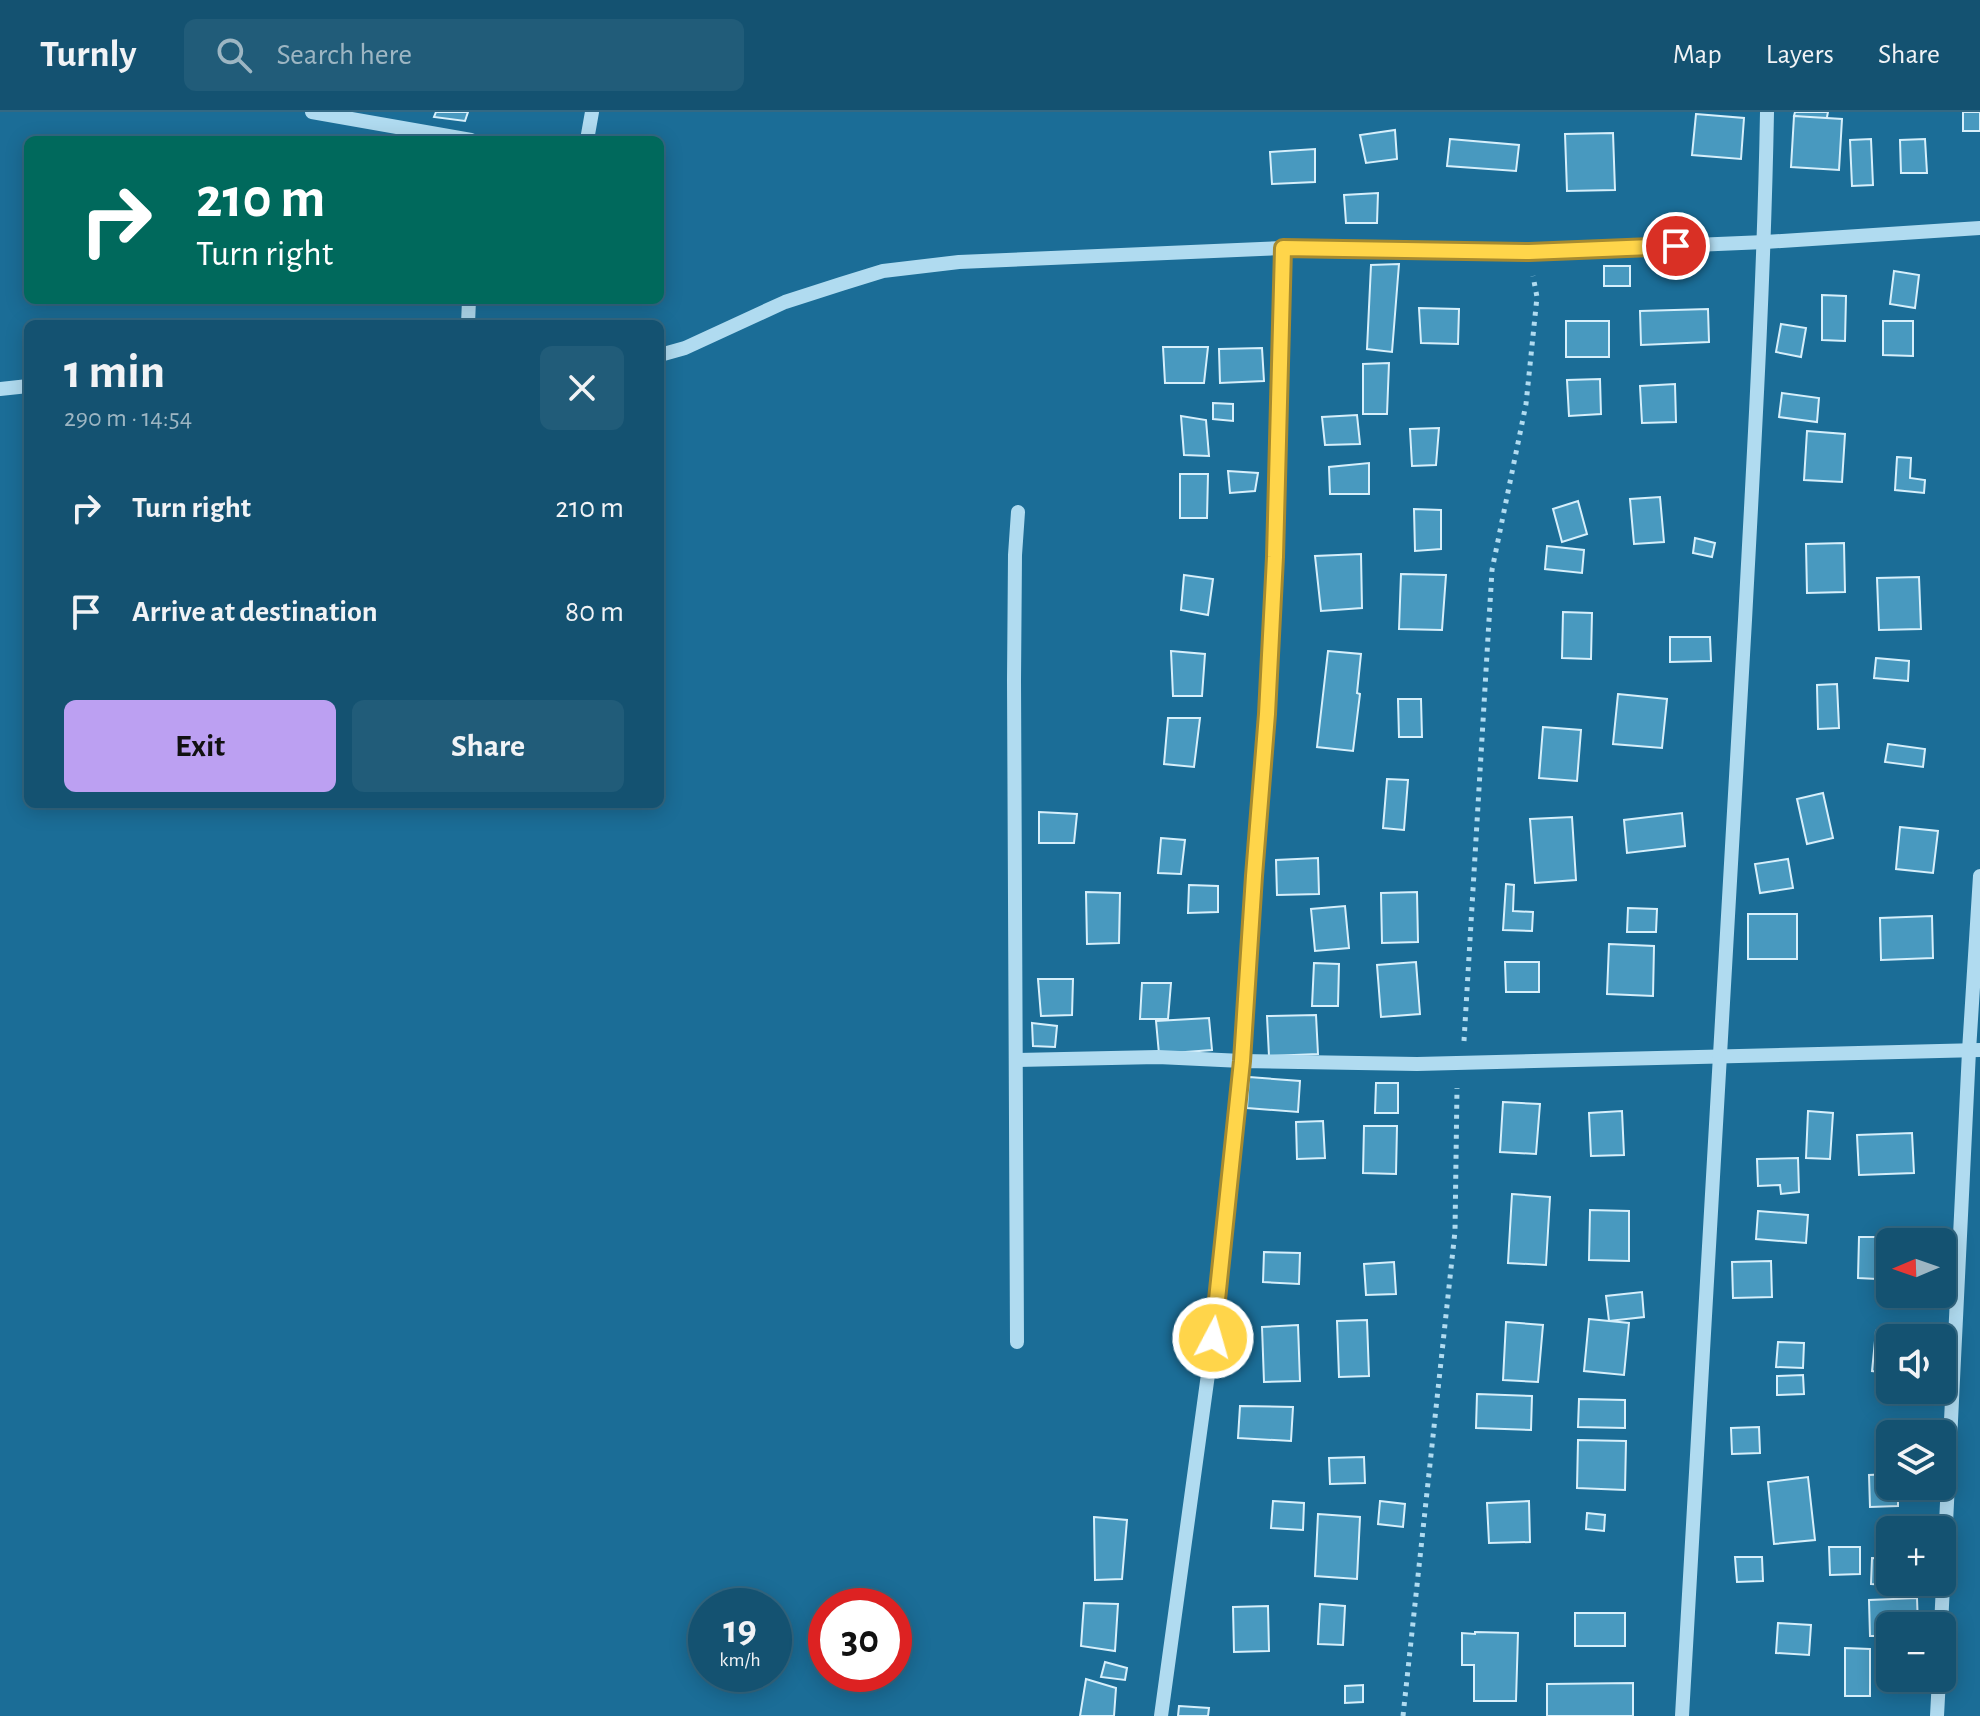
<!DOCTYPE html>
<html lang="en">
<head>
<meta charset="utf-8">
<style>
  :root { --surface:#145271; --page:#215c79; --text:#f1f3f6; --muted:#9db6c3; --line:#336984; --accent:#bca0f2 }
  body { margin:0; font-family:"Alegreya Sans",sans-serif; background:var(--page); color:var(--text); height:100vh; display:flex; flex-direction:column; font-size:30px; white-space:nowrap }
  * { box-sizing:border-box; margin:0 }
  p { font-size:26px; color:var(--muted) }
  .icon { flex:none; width:44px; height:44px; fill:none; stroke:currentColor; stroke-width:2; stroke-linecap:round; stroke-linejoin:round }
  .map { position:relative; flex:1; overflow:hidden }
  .panel { position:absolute; left:24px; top:208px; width:640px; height:488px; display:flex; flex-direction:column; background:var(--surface); border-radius:12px; box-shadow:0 4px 20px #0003,0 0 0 2px var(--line) }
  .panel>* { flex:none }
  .banner { position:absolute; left:24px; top:24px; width:640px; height:168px; border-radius:12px; box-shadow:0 4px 20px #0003,0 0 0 2px var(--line); background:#00695c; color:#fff; overflow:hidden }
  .needle { width:52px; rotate:268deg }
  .tools { position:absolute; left:1876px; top:1116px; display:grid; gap:16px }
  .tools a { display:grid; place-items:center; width:80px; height:80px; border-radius:12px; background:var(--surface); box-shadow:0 4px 20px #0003,0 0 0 2px var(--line); font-size:40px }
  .speed { position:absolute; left:688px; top:1476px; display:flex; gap:16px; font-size:40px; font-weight:700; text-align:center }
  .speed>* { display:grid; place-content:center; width:104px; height:104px; border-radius:50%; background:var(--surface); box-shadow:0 4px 20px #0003,0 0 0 2px var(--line); line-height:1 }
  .speed small { font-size:20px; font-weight:400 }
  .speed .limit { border:12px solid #d22; background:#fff; color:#111 }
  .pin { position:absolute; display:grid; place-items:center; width:68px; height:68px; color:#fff; margin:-34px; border:4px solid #fff; border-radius:50%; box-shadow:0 2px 8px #0007 }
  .me { position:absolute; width:88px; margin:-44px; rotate:6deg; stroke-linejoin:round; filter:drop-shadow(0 0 6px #0008) }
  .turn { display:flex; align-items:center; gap:28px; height:168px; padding:0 40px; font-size:36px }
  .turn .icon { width:104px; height:104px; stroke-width:2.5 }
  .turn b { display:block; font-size:56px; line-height:68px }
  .round { display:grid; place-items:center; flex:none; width:84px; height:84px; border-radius:12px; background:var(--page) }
  .headline { display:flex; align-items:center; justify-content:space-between; height:136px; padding:0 40px }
  h1 { font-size:48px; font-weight:600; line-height:60px }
  .primary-button { display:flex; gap:16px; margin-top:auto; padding:16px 40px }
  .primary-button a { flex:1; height:92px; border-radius:12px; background:var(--accent); color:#111; font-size:32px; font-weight:600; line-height:92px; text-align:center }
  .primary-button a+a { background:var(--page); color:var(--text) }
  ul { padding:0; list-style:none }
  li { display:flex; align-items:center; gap:24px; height:104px; padding:0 40px }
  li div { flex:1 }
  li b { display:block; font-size:30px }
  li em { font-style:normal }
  header { display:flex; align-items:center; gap:48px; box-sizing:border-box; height:112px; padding:0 40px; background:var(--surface); border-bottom:2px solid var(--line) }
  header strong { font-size:38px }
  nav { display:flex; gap:44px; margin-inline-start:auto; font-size:28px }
  .search { width:560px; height:72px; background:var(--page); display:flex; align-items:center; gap:20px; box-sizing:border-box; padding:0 28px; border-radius:12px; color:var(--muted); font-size:30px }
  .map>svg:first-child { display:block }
  .building { fill:#4899bf; stroke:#d6effb; stroke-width:2 }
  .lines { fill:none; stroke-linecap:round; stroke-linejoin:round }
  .path { stroke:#b0dbf0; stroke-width:5; stroke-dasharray:4 6; stroke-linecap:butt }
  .minor { stroke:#b0dbf0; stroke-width:14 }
  .route-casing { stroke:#a68a30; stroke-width:20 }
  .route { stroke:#ffd54a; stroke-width:14 }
</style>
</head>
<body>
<header>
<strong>Turnly</strong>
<div class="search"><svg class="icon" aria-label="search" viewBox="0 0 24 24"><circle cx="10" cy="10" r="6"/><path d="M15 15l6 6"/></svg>Search here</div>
<nav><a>Map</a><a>Layers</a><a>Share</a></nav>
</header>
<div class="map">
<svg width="1980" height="1604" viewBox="0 0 1980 1604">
  <rect width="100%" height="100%" fill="#1b6d97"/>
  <!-- building -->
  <g class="building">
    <path d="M 436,0 L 468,0 L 465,9 L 434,5 Z"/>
    <path d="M 1795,0 L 1828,0 L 1826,10 L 1794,4 Z"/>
    <rect x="1963" y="0" width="17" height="19"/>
    <path d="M 1696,2 L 1744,6 L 1741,47 L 1692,43 Z"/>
    <path d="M 1794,4 L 1842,7 L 1839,58 L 1791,55 Z"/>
    <path d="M 1395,18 L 1397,47 L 1366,51 L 1360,23 Z"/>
    <path d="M 1613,21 L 1615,78 L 1567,79 L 1565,22 Z"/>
    <path d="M 1450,27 L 1519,33 L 1516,59 L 1447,54 Z"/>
    <path d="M 1871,27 L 1873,73 L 1852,74 L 1850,28 Z"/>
    <path d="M 1925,27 L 1927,61 L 1901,61 L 1900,28 Z"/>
    <path d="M 1315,37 L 1315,70 L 1272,72 L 1270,40 Z"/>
    <path d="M 1378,81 L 1377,111 L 1346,111 L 1344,83 Z"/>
    <path d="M 1399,152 L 1392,240 L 1367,237 L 1371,153 Z"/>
    <rect x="1604" y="154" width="26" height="20"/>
    <path d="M 1894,159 L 1919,163 L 1915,196 L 1890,192 Z"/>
    <path d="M 1822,183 L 1846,184 L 1845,229 L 1822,228 Z"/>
    <path d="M 1419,196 L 1459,197 L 1458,232 L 1421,231 Z"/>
    <path d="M 1708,197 L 1709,230 L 1641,233 L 1640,199 Z"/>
    <rect x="1566" y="209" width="43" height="36"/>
    <path d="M 1883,209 L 1913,209 L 1913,244 L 1883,243 Z"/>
    <path d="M 1781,212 L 1806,216 L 1801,245 L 1776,240 Z"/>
    <path d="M 1163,235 L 1208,235 L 1204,271 L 1165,271 Z"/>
    <path d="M 1262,236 L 1264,269 L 1220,271 L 1219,237 Z"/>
    <path d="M 1389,251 L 1387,302 L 1363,302 L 1363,252 Z"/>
    <path d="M 1600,267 L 1601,302 L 1569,304 L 1567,268 Z"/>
    <path d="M 1675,272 L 1676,310 L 1642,311 L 1640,274 Z"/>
    <path d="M 1782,281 L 1819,286 L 1817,310 L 1779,305 Z"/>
    <path d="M 1213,291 L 1233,292 L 1233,309 L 1213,307 Z"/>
    <path d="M 1357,303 L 1360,332 L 1325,333 L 1322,305 Z"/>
    <path d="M 1181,304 L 1206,308 L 1209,344 L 1184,343 Z"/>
    <path d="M 1439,316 L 1436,353 L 1412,354 L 1410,317 Z"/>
    <path d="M 1807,319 L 1845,322 L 1842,370 L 1804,368 Z"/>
    <path d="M 1897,345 L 1911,346 L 1910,366 L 1925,368 L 1924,381 L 1895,378 Z"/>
    <path d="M 1369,351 L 1369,382 L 1330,382 L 1329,355 Z"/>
    <path d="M 1228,359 L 1258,361 L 1255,379 L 1230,381 Z"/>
    <path d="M 1180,362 L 1208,362 L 1207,406 L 1180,406 Z"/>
    <path d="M 1660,385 L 1664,430 L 1634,432 L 1630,387 Z"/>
    <path d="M 1578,389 L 1587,422 L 1562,430 L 1553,397 Z"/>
    <path d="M 1414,397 L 1441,398 L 1441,437 L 1415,439 Z"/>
    <path d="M 1695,426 L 1715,431 L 1712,445 L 1693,441 Z"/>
    <path d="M 1844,431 L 1845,480 L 1807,481 L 1806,432 Z"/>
    <path d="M 1547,434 L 1584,438 L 1582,461 L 1545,457 Z"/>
    <path d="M 1361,442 L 1362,496 L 1321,499 L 1315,444 Z"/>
    <path d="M 1401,462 L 1446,463 L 1442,518 L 1399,517 Z"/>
    <path d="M 1184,463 L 1213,467 L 1208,503 L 1181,498 Z"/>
    <path d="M 1919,465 L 1921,517 L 1879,518 L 1877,466 Z"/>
    <path d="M 1563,500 L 1592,501 L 1591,547 L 1562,546 Z"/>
    <path d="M 1670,525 L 1710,525 L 1711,549 L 1670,550 Z"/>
    <path d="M 1171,539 L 1205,542 L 1202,584 L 1173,584 Z"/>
    <path d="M 1328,539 L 1361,542 L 1357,581 L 1360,582 L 1353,639 L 1317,635 Z"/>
    <path d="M 1876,546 L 1909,549 L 1908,569 L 1874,566 Z"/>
    <path d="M 1837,572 L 1839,616 L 1818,617 L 1817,573 Z"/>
    <path d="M 1618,582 L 1667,587 L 1662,636 L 1613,632 Z"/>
    <path d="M 1398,587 L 1421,587 L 1422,625 L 1399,625 Z"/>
    <path d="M 1168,606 L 1200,606 L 1194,655 L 1164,652 Z"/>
    <path d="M 1543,615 L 1581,618 L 1577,669 L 1539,666 Z"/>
    <path d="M 1888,632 L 1925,637 L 1923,655 L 1885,650 Z"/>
    <path d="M 1387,667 L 1408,668 L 1404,718 L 1383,716 Z"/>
    <path d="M 1823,681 L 1833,726 L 1807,732 L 1797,687 Z"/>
    <path d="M 1039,700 L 1077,702 L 1074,731 L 1039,731 Z"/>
    <path d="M 1682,701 L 1685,734 L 1627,741 L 1624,708 Z"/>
    <path d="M 1572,705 L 1576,768 L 1535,771 L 1530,707 Z"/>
    <path d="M 1900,715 L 1938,719 L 1933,761 L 1896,757 Z"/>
    <path d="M 1161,726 L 1185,728 L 1181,762 L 1158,761 Z"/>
    <path d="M 1318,746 L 1319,782 L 1277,783 L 1276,748 Z"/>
    <path d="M 1788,747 L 1793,776 L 1760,781 L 1755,752 Z"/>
    <path d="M 1506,772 L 1514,773 L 1513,799 L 1533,800 L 1532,819 L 1503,818 Z"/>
    <path d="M 1189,773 L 1218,774 L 1218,800 L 1188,801 Z"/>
    <path d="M 1086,780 L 1120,781 L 1119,831 L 1087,832 Z"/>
    <path d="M 1417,780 L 1418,830 L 1382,831 L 1381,781 Z"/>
    <path d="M 1345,794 L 1349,836 L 1315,839 L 1311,797 Z"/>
    <path d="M 1628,796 L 1657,797 L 1656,820 L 1627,820 Z"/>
    <rect x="1748" y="802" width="49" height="45"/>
    <path d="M 1932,804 L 1933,846 L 1881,848 L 1880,806 Z"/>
    <path d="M 1609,832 L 1654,834 L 1653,884 L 1607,882 Z"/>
    <path d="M 1416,850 L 1420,902 L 1381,905 L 1377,853 Z"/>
    <path d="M 1505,850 L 1539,850 L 1539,880 L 1506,880 Z"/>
    <path d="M 1314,851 L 1339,852 L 1338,894 L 1312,894 Z"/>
    <path d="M 1038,867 L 1073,867 L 1072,903 L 1041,904 Z"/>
    <path d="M 1142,871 L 1171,871 L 1168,907 L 1140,907 Z"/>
    <path d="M 1316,903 L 1318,942 L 1269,944 L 1267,904 Z"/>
    <path d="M 1209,906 L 1212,938 L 1159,942 L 1156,909 Z"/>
    <path d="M 1032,911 L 1057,914 L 1055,935 L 1033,934 Z"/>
    <path d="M 1249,965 L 1300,969 L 1298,1000 L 1247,996 Z"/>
    <path d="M 1376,971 L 1398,971 L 1398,1001 L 1375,1001 Z"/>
    <path d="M 1503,990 L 1540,992 L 1536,1042 L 1500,1040 Z"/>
    <path d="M 1622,999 L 1624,1043 L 1591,1044 L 1589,1001 Z"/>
    <path d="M 1808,999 L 1833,1001 L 1830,1047 L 1806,1046 Z"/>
    <path d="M 1323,1009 L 1325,1046 L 1297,1047 L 1296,1010 Z"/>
    <path d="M 1364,1014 L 1397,1014 L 1396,1062 L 1363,1061 Z"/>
    <path d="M 1912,1021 L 1914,1061 L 1859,1063 L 1857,1023 Z"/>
    <path d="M 1798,1046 L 1799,1080 L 1781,1082 L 1780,1073 L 1758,1074 L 1757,1047 Z"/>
    <path d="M 1512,1082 L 1550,1085 L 1546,1153 L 1508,1151 Z"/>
    <path d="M 1590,1098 L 1629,1099 L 1629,1149 L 1589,1148 Z"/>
    <path d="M 1758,1099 L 1808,1103 L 1806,1131 L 1756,1127 Z"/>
    <path d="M 1859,1125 L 1877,1125 L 1877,1167 L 1858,1166 Z"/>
    <path d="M 1264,1140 L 1300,1141 L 1299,1172 L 1263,1170 Z"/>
    <path d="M 1771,1149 L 1772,1185 L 1733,1186 L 1732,1150 Z"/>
    <path d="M 1394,1150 L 1396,1182 L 1366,1183 L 1364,1152 Z"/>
    <path d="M 1642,1180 L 1644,1205 L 1609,1209 L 1606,1184 Z"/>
    <path d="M 1589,1207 L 1629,1211 L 1624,1263 L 1584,1259 Z"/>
    <path d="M 1367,1208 L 1369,1264 L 1339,1265 L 1337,1209 Z"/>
    <path d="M 1506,1210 L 1543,1213 L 1538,1270 L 1503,1268 Z"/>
    <path d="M 1298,1213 L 1300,1269 L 1264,1270 L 1262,1215 Z"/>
    <path d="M 1876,1219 L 1911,1224 L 1911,1226 L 1890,1226 L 1890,1261 L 1872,1259 Z"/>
    <path d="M 1778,1230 L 1804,1231 L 1803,1256 L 1776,1255 Z"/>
    <path d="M 1803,1263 L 1804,1282 L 1777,1283 L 1777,1264 Z"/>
    <path d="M 1477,1282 L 1532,1284 L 1531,1318 L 1476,1316 Z"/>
    <path d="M 1579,1287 L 1625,1288 L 1625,1316 L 1578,1315 Z"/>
    <path d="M 1240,1294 L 1293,1295 L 1291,1329 L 1238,1326 Z"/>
    <path d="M 1759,1315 L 1760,1341 L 1732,1342 L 1731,1316 Z"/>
    <path d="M 1578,1328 L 1626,1329 L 1625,1378 L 1577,1376 Z"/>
    <path d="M 1364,1345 L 1365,1371 L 1330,1372 L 1329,1346 Z"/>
    <path d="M 1890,1362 L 1890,1374 L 1898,1374 L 1898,1394 L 1870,1395 L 1869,1363 Z"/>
    <path d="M 1808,1365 L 1815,1428 L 1774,1432 L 1768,1370 Z"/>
    <path d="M 1273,1389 L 1304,1391 L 1303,1418 L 1271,1416 Z"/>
    <path d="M 1380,1389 L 1405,1392 L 1403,1415 L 1378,1412 Z"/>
    <path d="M 1529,1389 L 1530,1430 L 1489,1431 L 1487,1391 Z"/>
    <path d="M 1587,1401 L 1605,1403 L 1604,1419 L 1586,1417 Z"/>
    <path d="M 1318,1402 L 1360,1405 L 1357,1467 L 1315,1464 Z"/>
    <path d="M 1094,1405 L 1127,1408 L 1122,1467 L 1095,1468 Z"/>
    <path d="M 1829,1435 L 1860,1435 L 1860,1462 L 1830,1463 Z"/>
    <path d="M 1735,1445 L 1762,1445 L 1763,1469 L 1737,1470 Z"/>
    <path d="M 1872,1446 L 1890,1447 L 1890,1470 L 1911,1470 L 1911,1474 L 1871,1472 Z"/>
    <path d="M 1917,1486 L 1918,1514 L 1890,1514 L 1890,1524 L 1870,1524 L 1869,1488 Z"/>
    <path d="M 1084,1491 L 1118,1492 L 1115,1539 L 1081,1534 Z"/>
    <path d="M 1320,1492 L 1345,1494 L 1343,1533 L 1318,1532 Z"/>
    <path d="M 1268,1494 L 1269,1539 L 1234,1540 L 1233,1495 Z"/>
    <rect x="1575" y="1501" width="50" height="33"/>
    <path d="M 1778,1511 L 1811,1513 L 1809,1543 L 1776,1541 Z"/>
    <path d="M 1475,1520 L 1518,1521 L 1516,1589 L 1474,1589 L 1474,1553 L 1462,1553 L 1462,1521 L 1475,1522 Z"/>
    <path d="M 1845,1536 L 1870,1537 L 1870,1584 L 1845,1584 Z"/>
    <path d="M 1105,1550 L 1127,1556 L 1125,1568 L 1101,1565 Z"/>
    <path d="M 1086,1567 L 1116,1576 L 1114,1604 L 1080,1604 Z"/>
    <path d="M 1633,1571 L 1633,1604 L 1547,1604 L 1547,1572 Z"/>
    <path d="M 1363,1573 L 1363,1590 L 1345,1591 L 1345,1574 Z"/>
    <path d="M 1179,1594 L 1209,1596 L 1208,1604 L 1178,1604 Z"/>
  </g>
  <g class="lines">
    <!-- path -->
    <g class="path">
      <path d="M 1464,929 L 1492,458 L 1526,292 L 1537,185 L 1533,164"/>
      <path d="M 1403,1604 L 1455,1119 L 1457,976"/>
    </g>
    <!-- minor -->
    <g class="minor">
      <path d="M 312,0 L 471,28"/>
      <path d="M 587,28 L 592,0"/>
      <path d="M 468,212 L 469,188"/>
      <path d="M 660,243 L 685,236 L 785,190 L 841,172 L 883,159 L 959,150 L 1283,136 L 1529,140 L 1765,130 L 1980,116"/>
      <path d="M 0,277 L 28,274"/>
      <path d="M 1017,948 L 1158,945 L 1242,949 L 1254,764 L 1267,602 L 1275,445 L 1283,136"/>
      <path d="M 1017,1230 L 1014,568 L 1015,443 L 1018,400"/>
      <path d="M 1941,1514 L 1969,939 L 1980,764"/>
      <path d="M 1161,1604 L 1213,1226 L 1242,949 L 1417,952 L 1980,938"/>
      <path d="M 1682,1604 C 1700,1238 1725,873 1745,508 C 1754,339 1764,170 1767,0"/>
      <path d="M 1937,1604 L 1939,1566"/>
    </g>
  </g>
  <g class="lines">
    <!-- route casing -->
    <g class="route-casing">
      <path id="route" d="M 1213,1226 L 1242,949 L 1254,764 L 1267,602 L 1275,445 L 1283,136 L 1529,140 L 1676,134"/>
    </g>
    <!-- route -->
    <use href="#route" class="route"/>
  </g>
</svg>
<div class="tools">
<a><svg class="needle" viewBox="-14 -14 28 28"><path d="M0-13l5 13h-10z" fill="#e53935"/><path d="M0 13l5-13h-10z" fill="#9db6c3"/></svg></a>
<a><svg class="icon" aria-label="sound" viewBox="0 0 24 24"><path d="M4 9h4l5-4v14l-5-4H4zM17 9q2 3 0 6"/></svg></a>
<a><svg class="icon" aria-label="layers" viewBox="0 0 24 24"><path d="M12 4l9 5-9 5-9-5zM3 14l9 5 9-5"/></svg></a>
<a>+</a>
<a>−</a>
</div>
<div class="speed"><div>19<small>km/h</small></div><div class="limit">30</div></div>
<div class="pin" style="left:1676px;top:134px;background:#d93025"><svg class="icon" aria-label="arrive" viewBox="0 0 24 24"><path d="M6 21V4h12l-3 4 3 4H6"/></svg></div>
<svg class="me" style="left:1213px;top:1226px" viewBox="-20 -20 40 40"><circle r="17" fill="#ffd54a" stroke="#fff" stroke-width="3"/><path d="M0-11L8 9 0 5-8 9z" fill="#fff"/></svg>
<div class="banner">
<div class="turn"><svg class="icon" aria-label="right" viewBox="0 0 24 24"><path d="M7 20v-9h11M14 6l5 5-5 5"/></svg><div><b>210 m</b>Turn right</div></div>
</div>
<section class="panel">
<div class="headline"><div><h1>1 min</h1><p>290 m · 14:54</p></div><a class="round"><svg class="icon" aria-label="close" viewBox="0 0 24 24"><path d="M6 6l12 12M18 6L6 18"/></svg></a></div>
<ul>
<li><svg class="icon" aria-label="right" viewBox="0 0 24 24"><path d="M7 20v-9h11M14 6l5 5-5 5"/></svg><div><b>Turn right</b></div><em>210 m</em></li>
<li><svg class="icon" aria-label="arrive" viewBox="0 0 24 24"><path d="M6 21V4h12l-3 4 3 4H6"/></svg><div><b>Arrive at destination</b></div><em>80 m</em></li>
</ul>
<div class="primary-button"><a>Exit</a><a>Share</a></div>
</section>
</div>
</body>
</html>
